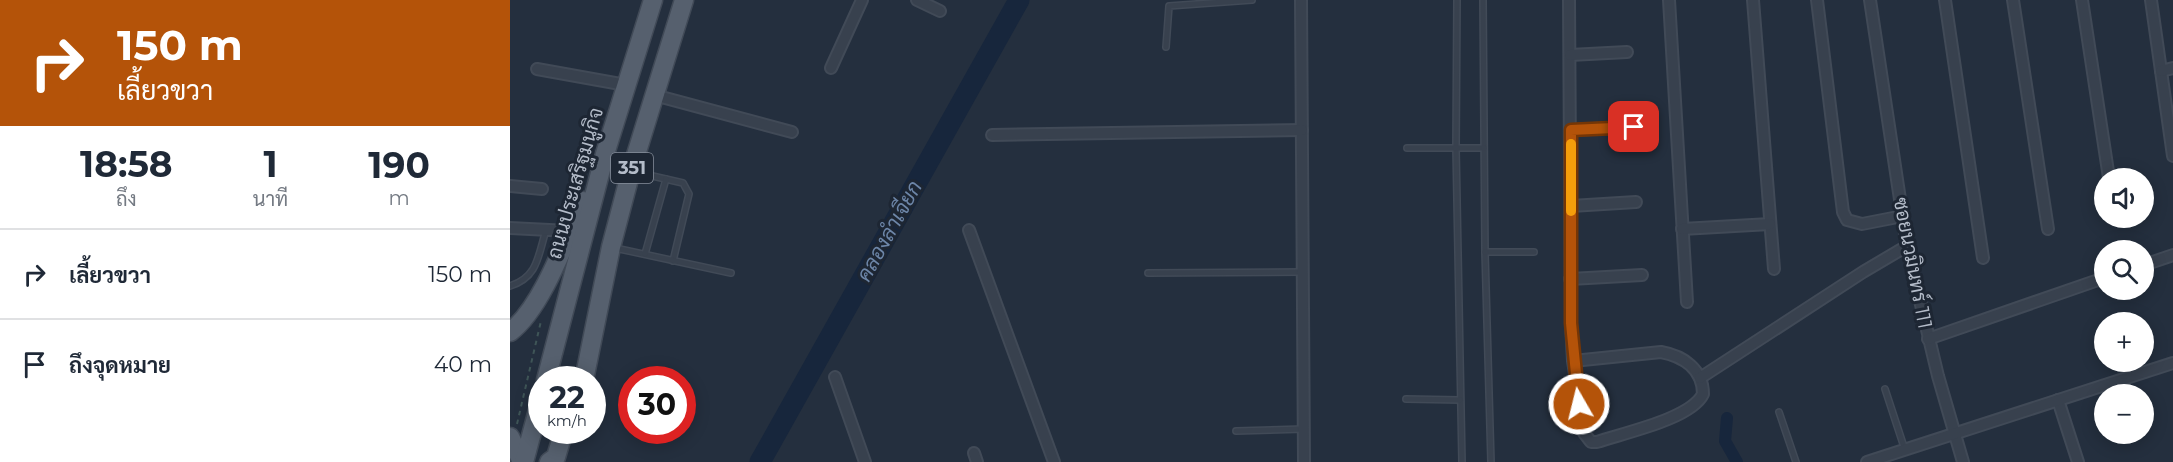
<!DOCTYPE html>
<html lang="th">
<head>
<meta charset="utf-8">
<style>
  :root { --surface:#fff; --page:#f2f2f3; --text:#1f2937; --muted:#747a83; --line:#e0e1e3 }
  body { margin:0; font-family:Montserrat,Sarabun,sans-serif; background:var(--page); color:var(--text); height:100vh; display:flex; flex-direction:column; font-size:22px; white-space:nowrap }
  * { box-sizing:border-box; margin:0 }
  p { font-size:20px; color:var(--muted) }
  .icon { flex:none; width:33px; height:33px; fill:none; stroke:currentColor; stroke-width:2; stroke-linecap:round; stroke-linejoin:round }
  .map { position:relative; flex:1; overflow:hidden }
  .panel { display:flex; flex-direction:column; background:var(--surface); width:510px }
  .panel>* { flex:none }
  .top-card { background:#b45309; color:#fff; overflow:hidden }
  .fabs { position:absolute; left:1584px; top:168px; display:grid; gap:12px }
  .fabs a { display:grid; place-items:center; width:60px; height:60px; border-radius:50%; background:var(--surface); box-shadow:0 3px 15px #0003; font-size:30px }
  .speed { position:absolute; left:18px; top:366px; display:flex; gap:12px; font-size:30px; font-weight:700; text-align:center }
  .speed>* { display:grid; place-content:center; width:78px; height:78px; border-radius:50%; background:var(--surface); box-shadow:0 3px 15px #0003; line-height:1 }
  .speed small { font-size:15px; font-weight:400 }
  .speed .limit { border:9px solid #d22; background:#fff; color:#111 }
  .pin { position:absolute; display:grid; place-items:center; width:51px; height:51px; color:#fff; margin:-26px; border-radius:12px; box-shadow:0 3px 9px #0006 }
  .me { position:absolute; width:66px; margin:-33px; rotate:352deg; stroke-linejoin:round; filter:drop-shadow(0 0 4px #0008) }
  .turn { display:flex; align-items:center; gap:21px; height:126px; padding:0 18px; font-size:27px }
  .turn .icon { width:78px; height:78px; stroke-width:2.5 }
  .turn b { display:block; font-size:42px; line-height:51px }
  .eta { display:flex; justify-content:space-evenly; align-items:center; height:102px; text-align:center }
  .eta b { font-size:36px; font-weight:700; line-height:42px }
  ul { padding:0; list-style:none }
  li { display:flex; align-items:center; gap:18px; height:90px; padding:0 18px; border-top:2px solid var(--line) }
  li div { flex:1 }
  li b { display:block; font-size:22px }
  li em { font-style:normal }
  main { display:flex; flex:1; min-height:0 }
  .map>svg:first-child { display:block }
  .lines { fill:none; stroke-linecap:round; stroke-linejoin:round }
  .canal { stroke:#17263c; stroke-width:12 }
  .river { stroke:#17263c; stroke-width:21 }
  .lane-casing { stroke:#414a57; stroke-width:8 }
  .street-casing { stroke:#414a57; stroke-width:14 }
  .primary-casing { stroke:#414a57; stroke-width:21 }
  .path { stroke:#3f5557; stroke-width:2; stroke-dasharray:4.5 4.5; stroke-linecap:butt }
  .lane { stroke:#38414e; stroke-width:5 }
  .street { stroke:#38414e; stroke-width:10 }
  .primary { stroke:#56606e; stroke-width:18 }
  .route-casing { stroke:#753606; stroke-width:15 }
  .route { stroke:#b45309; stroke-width:10 }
  .slow { stroke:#f59e0b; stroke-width:10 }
  .labels { text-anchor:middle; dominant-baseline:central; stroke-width:6; stroke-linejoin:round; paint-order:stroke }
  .shield { fill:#1d2633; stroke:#878f9c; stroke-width:1.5 }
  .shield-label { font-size:18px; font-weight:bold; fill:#b4bcc9 }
  .street-label { font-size:20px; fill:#b4bcc9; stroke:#1d2633 }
  .water-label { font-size:21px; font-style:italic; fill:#6d86a8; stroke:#1d2633 }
</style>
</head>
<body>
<main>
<section class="panel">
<div class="top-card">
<div class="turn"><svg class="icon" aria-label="right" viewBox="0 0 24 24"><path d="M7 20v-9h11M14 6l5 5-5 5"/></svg><div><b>150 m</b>เลี้ยวขวา</div></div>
</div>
<div class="eta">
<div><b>18:58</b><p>ถึง</p></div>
<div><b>1</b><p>นาที</p></div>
<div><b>190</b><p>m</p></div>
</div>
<ul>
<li><svg class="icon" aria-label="right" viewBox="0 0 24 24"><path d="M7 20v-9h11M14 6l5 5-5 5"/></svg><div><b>เลี้ยวขวา</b></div><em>150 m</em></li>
<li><svg class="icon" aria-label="arrive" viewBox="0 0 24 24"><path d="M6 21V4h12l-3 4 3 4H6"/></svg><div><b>ถึงจุดหมาย</b></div><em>40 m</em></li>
</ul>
</section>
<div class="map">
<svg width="1663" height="462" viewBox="0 0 1663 462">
  <rect width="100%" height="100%" fill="#242f3e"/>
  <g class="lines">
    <!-- canal -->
    <path class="canal" d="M 1217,418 L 1215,441 L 1227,462"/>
    <!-- river -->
    <path class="river" d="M 250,462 L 509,0"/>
    <!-- lane casing -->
    <g class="lane-casing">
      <g id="lane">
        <path d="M 947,0 L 946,148 L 952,462"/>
        <path d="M 973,0 L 975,252 L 981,462"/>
        <path d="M 656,47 L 659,6 L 742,0"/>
        <path d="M 897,148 L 974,148"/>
        <path d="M 125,172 L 173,183 L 179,194 L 163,261"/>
        <path d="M 105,248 L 221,273"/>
        <path d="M 975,252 L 1024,252"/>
        <path d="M 135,254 L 156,179"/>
        <path d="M 638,273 L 792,272"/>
        <path d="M 0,286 C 28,277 28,256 36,230"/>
        <path d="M 1375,389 L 1395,450"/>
        <path d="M 896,399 L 950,400"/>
        <path d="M 1269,412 L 1286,462"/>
        <path d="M 726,431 L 794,429"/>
      </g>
    </g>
    <!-- street casing -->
    <g class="street-casing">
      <g id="street">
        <path d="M 407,0 L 430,11"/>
        <path d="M 791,0 L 794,462"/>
        <path d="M 1059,0 L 1061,323 L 1063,361 L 1074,433 L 1081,442 L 1087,442 C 1113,433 1181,419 1193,394 C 1193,369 1173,356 1151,352 L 1063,361"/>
        <path d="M 1159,0 L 1177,302"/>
        <path d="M 1243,0 L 1264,269"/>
        <path d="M 1307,0 L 1333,212 L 1337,220 L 1352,224 L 1393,216"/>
        <path d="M 1360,0 L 1397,246 L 1428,376 L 1453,462"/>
        <path d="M 1435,0 L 1473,258"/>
        <path d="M 1503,0 L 1538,229"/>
        <path d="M 1572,0 L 1599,178"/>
        <path d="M 1641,0 L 1663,156"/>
        <path d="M 1060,55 L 1117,52"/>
        <path d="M 321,68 L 352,0"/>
        <path d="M 27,69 L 116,85"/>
        <path d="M 1651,71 L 1663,68"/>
        <path d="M 144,95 L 282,132"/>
        <path d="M 1061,130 L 1124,127"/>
        <path d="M 482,135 L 792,130"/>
        <path d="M 0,186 L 32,189"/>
        <path d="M 1061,206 L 1126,202"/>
        <path d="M 0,228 L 59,231"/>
        <path d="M 1172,229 L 1260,224"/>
        <path d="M 459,230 L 544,462"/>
        <path d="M 1634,265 L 1663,255"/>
        <path d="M 1060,279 L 1132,275"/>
        <path d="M 1418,339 L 1594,278"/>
        <path d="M 325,377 L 355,462"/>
        <path d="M 1190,378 L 1353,272 L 1397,246"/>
        <path d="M 1548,400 L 1568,462"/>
        <path d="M 464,453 L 467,462"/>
        <path d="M 1357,462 L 1663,363"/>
      </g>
    </g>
    <!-- primary casing -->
    <g class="primary-casing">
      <g id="primary">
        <path d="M 0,332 C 32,308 56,239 73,201"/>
        <path d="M 36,380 L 95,154 L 143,0"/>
        <path d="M 74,380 L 101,247 L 121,171 L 174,0"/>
        <path d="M 0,437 L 12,462"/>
        <path d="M 14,462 L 32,395"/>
        <path d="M 39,462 L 46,457 L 54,430"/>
      </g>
    </g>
    <!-- path -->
    <path class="path" d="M 7,424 L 31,321"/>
    <!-- lane -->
    <use href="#lane" class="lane"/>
    <!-- street -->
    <use href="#street" class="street"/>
    <!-- primary -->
    <use href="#primary" class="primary"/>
  </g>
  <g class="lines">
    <!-- route casing -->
    <g class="route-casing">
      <path id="route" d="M 1069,404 L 1061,323 L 1061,130 L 1124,127"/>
    </g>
    <!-- route -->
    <use href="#route" class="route"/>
    <!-- slow -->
    <path class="slow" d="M 1061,144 L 1061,211"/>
  </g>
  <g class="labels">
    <!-- shield labels -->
    <rect class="shield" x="101" y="153" width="42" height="30" rx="4.5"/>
    <g class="shield-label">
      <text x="122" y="168">351</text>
    </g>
    <!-- street labels -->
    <g class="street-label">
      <text transform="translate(65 183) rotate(-74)">ถนนประเสริฐมนูกิจ</text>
      <text transform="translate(1403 263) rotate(79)">ซอยนวมินทร์ 111</text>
    </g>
    <!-- water labels -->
    <g class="water-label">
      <text transform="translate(379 231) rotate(-61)">คลองลำเจียก</text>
    </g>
  </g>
</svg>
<div class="fabs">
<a><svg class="icon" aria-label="sound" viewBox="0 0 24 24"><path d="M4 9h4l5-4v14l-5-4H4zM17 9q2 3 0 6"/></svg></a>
<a><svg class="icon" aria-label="search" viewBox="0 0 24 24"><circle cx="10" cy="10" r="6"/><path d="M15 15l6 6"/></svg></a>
<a>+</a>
<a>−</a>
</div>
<div class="speed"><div>22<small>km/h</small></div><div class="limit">30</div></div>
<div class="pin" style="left:1124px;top:127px;background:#d93025"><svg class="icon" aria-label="arrive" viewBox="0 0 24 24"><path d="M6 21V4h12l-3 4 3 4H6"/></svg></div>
<svg class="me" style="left:1069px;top:404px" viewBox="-20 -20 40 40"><circle r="17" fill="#b45309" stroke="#fff" stroke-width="3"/><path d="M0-11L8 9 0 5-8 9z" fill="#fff"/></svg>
</div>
</main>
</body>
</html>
